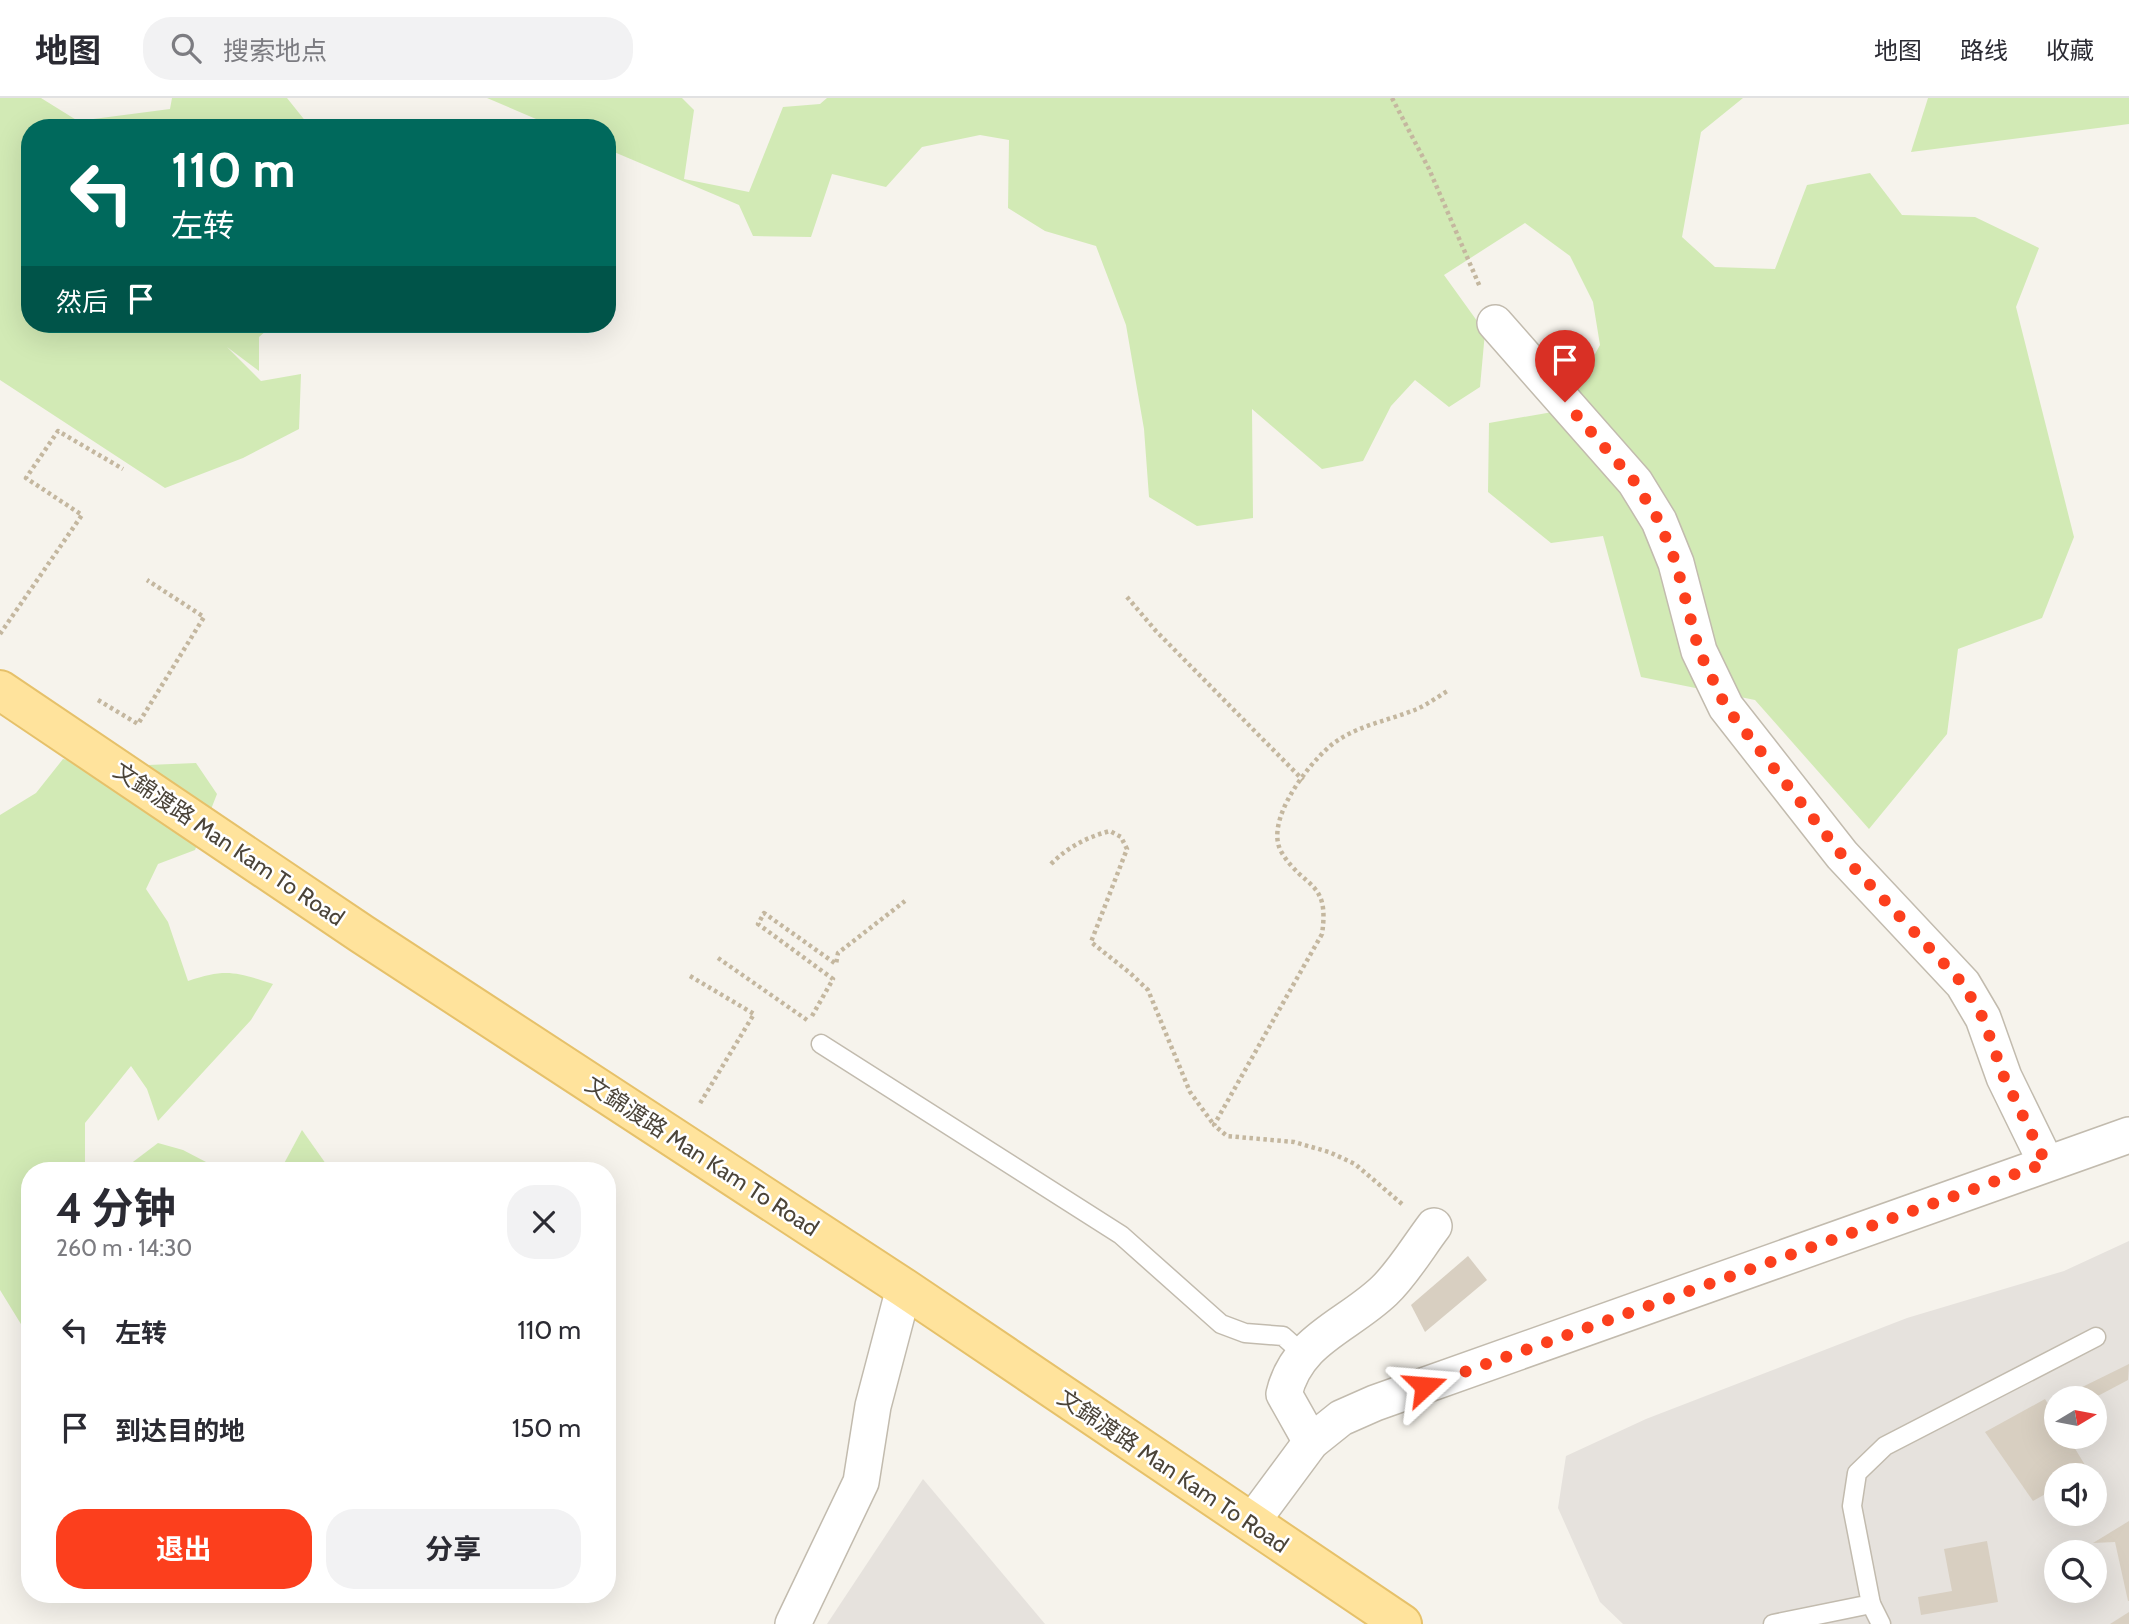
<!DOCTYPE html>
<html lang="zh">
<head>
<meta charset="utf-8">
<style>
  :root { --surface:#fff; --page:#f2f2f3; --text:#2b2b33; --muted:#7c7c81; --line:#e1e1e2; --accent:#fc3f1d }
  body { margin:0; font-family:Cabin,"Noto Sans SC",sans-serif; background:var(--page); color:var(--text); height:100vh; display:flex; flex-direction:column; font-size:26px; white-space:nowrap }
  * { box-sizing:border-box; margin:0 }
  p { font-size:23px; color:var(--muted) }
  .icon { flex:none; width:38px; height:38px; fill:none; stroke:currentColor; stroke-width:2; stroke-linecap:round; stroke-linejoin:round }
  .map { position:relative; flex:1; overflow:hidden }
  .side { position:absolute; left:21px; top:1064px; width:595px; height:441px; display:flex; flex-direction:column; background:var(--surface); border-radius:28px; box-shadow:0 7px 28px #0002 }
  .side>* { flex:none }
  .guide { position:absolute; left:21px; top:21px; width:595px; height:214px; border-radius:28px; box-shadow:0 7px 28px #0002; background:#00695c; color:#fff; overflow:hidden }
  .needle { width:46px; rotate:80deg }
  .buttons { position:absolute; left:2044px; top:1288px; display:grid; gap:14px }
  .buttons a { display:grid; place-items:center; width:63px; height:63px; border-radius:50%; background:var(--surface); box-shadow:0 7px 28px #0002; font-size:35px }
  .pin { position:absolute; display:grid; place-items:center; width:60px; height:60px; color:#fff; margin:-72px -30px; border-radius:50% 50% 50% 0; rotate:-45deg; box-shadow:0 0 7px #0007 }
  .pin .icon { rotate:45deg }
  .me { position:absolute; width:77px; margin:-38px; rotate:71deg; stroke-linejoin:round; filter:drop-shadow(0 0 5px #0008) }
  .turn { display:flex; align-items:center; gap:24px; height:147px; padding:0 35px; font-size:32px }
  .turn .icon { width:91px; height:91px; stroke-width:2.5 }
  .turn b { display:block; font-size:49px; line-height:60px }
  .then { display:flex; align-items:center; height:66px; padding:0 35px; background:#0003; gap:14px; font-size:26px }
  .round { display:grid; place-items:center; flex:none; width:74px; height:74px; border-radius:28px; background:var(--page) }
  .summary { display:flex; align-items:center; justify-content:space-between; height:119px; padding:0 35px }
  h1 { font-size:42px; font-weight:700; line-height:52px }
  .button { display:flex; gap:14px; margin-top:auto; padding:14px 35px }
  .button a { flex:1; height:80px; border-radius:28px; background:var(--accent); color:#fff; font-size:28px; font-weight:700; line-height:80px; text-align:center }
  .button a+a { background:var(--page); color:var(--text) }
  ul { padding:0; list-style:none }
  li { display:flex; align-items:center; gap:21px; height:98px; padding:0 35px }
  li div { flex:1 }
  li b { display:block; font-size:26px }
  li em { font-style:normal }
  header { display:flex; align-items:center; gap:42px; box-sizing:border-box; height:98px; padding:0 35px; background:var(--surface); border-bottom:2px solid var(--line) }
  header strong { font-size:33px }
  nav { display:flex; gap:38px; margin-inline-start:auto; font-size:24px }
  .search { width:490px; height:63px; background:var(--page); display:flex; align-items:center; gap:18px; box-sizing:border-box; padding:0 24px; border-radius:28px; color:var(--muted); font-size:26px }
  .map>svg:first-child { display:block }
  .industrial { fill:#e6e2dd; fill-rule:evenodd }
  .green { fill:#d2eab5 }
  .building { fill:#d8cfc1 }
  .lines { fill:none; stroke-linecap:round; stroke-linejoin:round }
  .lane-casing { stroke:#c2bbae; stroke-width:21 }
  .street-casing { stroke:#c2bbae; stroke-width:38 }
  .primary-casing { stroke:#e6c16a; stroke-width:42 }
  .path { stroke:#c4b79f; stroke-width:4.5; stroke-dasharray:3.5 3.5; stroke-linecap:butt }
  .lane { stroke:#fff; stroke-width:18 }
  .street { stroke:#fff; stroke-width:35 }
  .primary { stroke:#ffe39c; stroke-width:38 }
  .route { stroke:#fc3f1d; stroke-width:12; stroke-dasharray:0 21.6 }
  .labels { text-anchor:middle; dominant-baseline:central; stroke-width:5; stroke-linejoin:round; paint-order:stroke }
  .street-label { font-size:23px; fill:#4b4439; stroke:#fff }
</style>
</head>
<body>
<header>
<strong>地图</strong>
<div class="search"><svg class="icon" aria-label="search" viewBox="0 0 24 24"><circle cx="10" cy="10" r="6"/><path d="M15 15l6 6"/></svg>搜索地点</div>
<nav><a>地图</a><a>路线</a><a>收藏</a></nav>
</header>
<div class="map">
<svg width="2129" height="1526" viewBox="0 0 2129 1526">
  <rect width="100%" height="100%" fill="#f6f3ec"/>
  <!-- industrial -->
  <g class="industrial">
    <path d="M 2129,1143 L 2129,1526 L 1623,1526 L 1600,1504 L 1558,1410 L 1566,1358 L 1646,1321 L 1907,1220 L 2064,1173 ZM 2056,1300 L 2095,1300 L 2095,1339 L 2056,1339 ZM 2056,1377 L 2095,1377 L 2095,1416 L 2056,1416 ZM 2056,1454 L 2095,1454 L 2095,1493 L 2056,1493 Z"/>
    <path d="M 923,1381 L 1045,1526 L 827,1526 Z"/>
  </g>
  <!-- green -->
  <g class="green">
    <path d="M 0,0 L 41,0 L 78,23 L 170,11 L 172,0 L 287,0 L 311,30 L 30,30 L 30,226 L 274,226 L 259,239 L 259,273 L 227,249 L 261,283 L 301,276 L 299,331 L 243,360 L 165,390 L 0,282 Z"/>
    <path d="M 487,0 L 682,0 L 694,12 L 684,81 L 749,94 L 783,9 L 820,6 L 827,0 L 1743,0 L 1701,34 L 1682,139 L 1715,169 L 1775,171 L 1807,87 L 1870,75 L 1902,117 L 1975,119 L 2039,150 L 2016,209 L 2074,439 L 2042,520 L 1958,551 L 1947,636 L 1869,731 L 1755,602 L 1641,579 L 1603,438 L 1551,445 L 1488,394 L 1489,325 L 1564,312 L 1600,247 L 1593,204 L 1570,158 L 1525,125 L 1444,177 L 1485,234 L 1480,289 L 1449,309 L 1415,282 L 1391,308 L 1363,363 L 1322,371 L 1252,311 L 1253,420 L 1197,428 L 1149,399 L 1144,331 L 1126,227 L 1096,148 L 1045,133 L 1008,110 L 1009,42 L 980,37 L 922,49 L 886,89 L 832,76 L 811,139 L 753,138 L 739,107 L 607,51 L 607,30 L 557,30 Z"/>
    <path d="M 1928,0 L 2129,0 L 2129,26 L 1911,54 Z"/>
    <path d="M 63,661 L 100,669 L 196,665 L 217,696 L 195,752 L 158,766 L 146,791 L 168,824 L 188,883 C 226,870 236,874 273,886 L 251,922 L 158,1023 L 147,991 L 131,968 L 85,1025 L 85,1069 L 112,1073 L 30,1073 L 30,1226 L 24,1231 L 0,1192 L 0,717 L 36,695 Z"/>
    <path d="M 302,1032 L 326,1066 L 320,1073 L 280,1073 Z"/>
    <path d="M 158,1045 L 183,1052 L 206,1064 L 202,1073 L 121,1073 Z"/>
  </g>
  <!-- building -->
  <g class="building">
    <path d="M 1468,1158 L 1487,1182 L 1425,1234 L 1411,1207 Z"/>
    <path d="M 2129,1266 L 2128,1282 L 2094,1300 L 2067,1300 L 2066,1297 Z"/>
    <path d="M 2045,1301 L 2056,1319 L 2056,1339 L 2068,1339 L 2088,1372 L 2079,1377 L 2056,1377 L 2056,1390 L 2033,1403 L 1985,1334 Z"/>
    <path d="M 2129,1423 L 2129,1503 L 2128,1503 L 2115,1444 L 2093,1445 Z"/>
    <path d="M 1987,1443 L 1998,1504 L 1921,1517 L 1918,1499 L 1952,1493 L 1944,1451 Z"/>
    <path d="M 2129,1514 L 2129,1526 L 2110,1526 Z"/>
  </g>
  <g class="lines">
    <!-- lane casing -->
    <g class="lane-casing">
      <g id="lane">
        <path d="M 821,946 L 1121,1137 L 1221,1226 L 1245,1235 L 1283,1238 L 1302,1255"/>
        <path d="M 1871,1506 L 1881,1526"/>
        <path d="M 1773,1526 L 1871,1506 L 1852,1408 L 1857,1375 L 1885,1348 L 2096,1239"/>
      </g>
    </g>
    <!-- street casing -->
    <g class="street-casing">
      <g id="street">
        <path d="M 1495,225 L 1635,384 L 1659,423 L 1676,465 L 1699,553 L 1726,609 L 1842,757 L 1963,886 L 1983,920 L 2004,979 L 2046,1065"/>
        <path d="M 1311,1344 L 1284,1296 C 1297,1241 1346,1229 1384,1193 C 1403,1175 1418,1149 1434,1128"/>
        <path d="M 1251,1425 L 1311,1344 L 1341,1320 L 1375,1305 L 2129,1037"/>
        <path d="M 793,1526 L 861,1384 L 873,1308 L 904,1190"/>
      </g>
    </g>
    <!-- primary casing -->
    <g class="primary-casing">
      <path id="primary" d="M 0,592 L 362,836 L 904,1190 L 1402,1526"/>
    </g>
    <!-- path -->
    <g class="path">
      <path d="M 1392,0 L 1429,71 L 1480,189"/>
      <path d="M 1127,499 L 1156,533 L 1303,682"/>
      <path d="M 0,536 L 82,417 L 26,380 L 58,333 L 123,371"/>
      <path d="M 98,602 L 138,626 L 204,519 L 147,482"/>
      <path d="M 1051,766 C 1068,749 1087,739 1110,733 L 1121,739 L 1127,751 L 1091,844 L 1130,875 L 1148,892 L 1190,994 L 1214,1027"/>
      <path d="M 718,860 L 807,922"/>
      <path d="M 690,878 L 754,916 L 699,1007"/>
      <path d="M 812,918 L 833,881 L 758,826 L 764,815 L 836,866 L 838,855 L 905,803"/>
      <path d="M 1402,1106 L 1355,1066 L 1329,1054 L 1294,1044 L 1227,1038 L 1214,1027 L 1322,836 C 1330,782 1304,791 1282,755 C 1263,725 1306,669 1329,649 C 1353,628 1388,623 1417,611 C 1428,606 1439,598 1449,592"/>
    </g>
    <!-- lane -->
    <use href="#lane" class="lane"/>
    <!-- street -->
    <use href="#street" class="street"/>
    <!-- primary -->
    <use href="#primary" class="primary"/>
  </g>
  <g class="lines">
    <!-- route -->
    <path class="route" d="M 1425,1288 L 2046,1065 L 2004,979 L 1983,920 L 1963,886 L 1842,757 L 1726,609 L 1699,553 L 1676,465 L 1659,423 L 1635,384 L 1565,304"/>
  </g>
  <g class="labels">
    <!-- street labels -->
    <g class="street-label">
      <text transform="translate(229 746) rotate(34)">文錦渡路 Man Kam To Road</text>
      <text transform="translate(702 1058) rotate(33)">文錦渡路 Man Kam To Road</text>
      <text transform="translate(1173 1373) rotate(34)">文錦渡路 Man Kam To Road</text>
    </g>
  </g>
</svg>
<div class="buttons">
<a><svg class="needle" viewBox="-14 -14 28 28"><path d="M0-13l5 13h-10z" fill="#e53935"/><path d="M0 13l5-13h-10z" fill="#7c7c81"/></svg></a>
<a><svg class="icon" aria-label="sound" viewBox="0 0 24 24"><path d="M4 9h4l5-4v14l-5-4H4zM17 9q2 3 0 6"/></svg></a>
<a><svg class="icon" aria-label="search" viewBox="0 0 24 24"><circle cx="10" cy="10" r="6"/><path d="M15 15l6 6"/></svg></a>
</div>
<div class="pin" style="left:1565px;top:304px;background:#d93025"><svg class="icon" aria-label="arrive" viewBox="0 0 24 24"><path d="M6 21V4h12l-3 4 3 4H6"/></svg></div>
<svg class="me" style="left:1425px;top:1288px" viewBox="-20 -20 40 40"><path d="M0-17L14 15 0 8-14 15z" fill="#fc3f1d" stroke="#fff" stroke-width="4"/></svg>
<div class="guide">
<div class="turn"><svg class="icon" aria-label="left" viewBox="0 0 24 24"><path d="M17 20v-9H6M10 6l-5 5 5 5"/></svg><div><b>110 m</b>左转</div></div>
<div class="then">然后<svg class="icon" aria-label="arrive" viewBox="0 0 24 24"><path d="M6 21V4h12l-3 4 3 4H6"/></svg></div>
</div>
<section class="side">
<div class="summary"><div><h1>4 分钟</h1><p>260 m · 14:30</p></div><a class="round"><svg class="icon" aria-label="close" viewBox="0 0 24 24"><path d="M6 6l12 12M18 6L6 18"/></svg></a></div>
<ul>
<li><svg class="icon" aria-label="left" viewBox="0 0 24 24"><path d="M17 20v-9H6M10 6l-5 5 5 5"/></svg><div><b>左转</b></div><em>110 m</em></li>
<li><svg class="icon" aria-label="arrive" viewBox="0 0 24 24"><path d="M6 21V4h12l-3 4 3 4H6"/></svg><div><b>到达目的地</b></div><em>150 m</em></li>
</ul>
<div class="button"><a>退出</a><a>分享</a></div>
</section>
</div>
</body>
</html>
